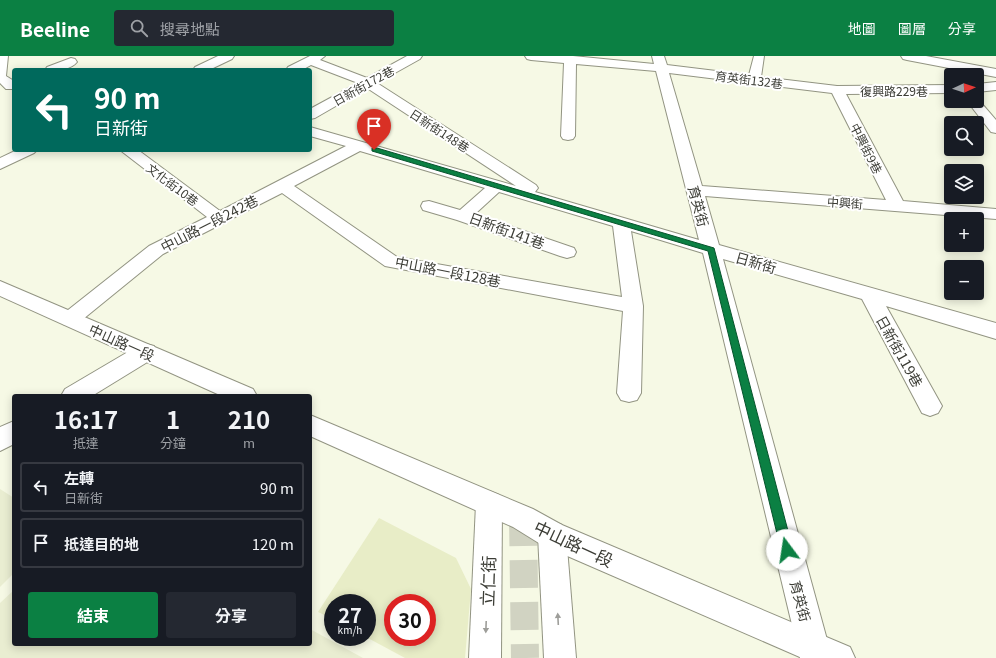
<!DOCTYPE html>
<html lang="zh-TW">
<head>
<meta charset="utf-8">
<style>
  :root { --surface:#171b24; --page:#242831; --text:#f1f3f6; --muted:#9ea1a6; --line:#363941; --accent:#0b8043 }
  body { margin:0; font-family:Georgia,"Noto Sans TC",serif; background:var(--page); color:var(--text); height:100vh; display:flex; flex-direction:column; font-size:15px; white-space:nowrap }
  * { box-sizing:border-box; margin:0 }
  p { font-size:13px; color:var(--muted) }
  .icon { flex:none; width:22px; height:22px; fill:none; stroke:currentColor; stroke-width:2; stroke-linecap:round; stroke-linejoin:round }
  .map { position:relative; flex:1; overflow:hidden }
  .details { position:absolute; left:12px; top:338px; width:300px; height:252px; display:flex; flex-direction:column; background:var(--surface); border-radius:4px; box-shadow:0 2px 10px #0003 }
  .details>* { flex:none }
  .top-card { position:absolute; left:12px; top:12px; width:300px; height:84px; border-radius:4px; box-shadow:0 2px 10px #0003; background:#00695c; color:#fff; overflow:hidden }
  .needle { width:26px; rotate:87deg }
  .tools { position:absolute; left:944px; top:12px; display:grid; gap:8px }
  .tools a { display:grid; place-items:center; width:40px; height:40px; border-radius:4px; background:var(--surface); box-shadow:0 2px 10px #0003; font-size:20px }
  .speed { position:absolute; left:324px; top:538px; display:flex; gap:8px; font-size:20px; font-weight:700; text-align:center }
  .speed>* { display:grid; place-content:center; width:52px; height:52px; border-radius:50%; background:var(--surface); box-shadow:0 2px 10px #0003; line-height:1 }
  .speed small { font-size:10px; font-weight:400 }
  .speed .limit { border:6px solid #d22; background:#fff; color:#111 }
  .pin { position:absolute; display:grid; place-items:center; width:34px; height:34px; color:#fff; margin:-41px -17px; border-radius:50% 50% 50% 0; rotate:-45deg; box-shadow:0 0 4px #0007 }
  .pin .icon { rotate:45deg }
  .me { position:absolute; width:44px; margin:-22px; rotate:346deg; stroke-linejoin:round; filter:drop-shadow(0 0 3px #0008) }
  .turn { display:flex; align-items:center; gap:14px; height:84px; padding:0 16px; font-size:18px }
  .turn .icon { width:52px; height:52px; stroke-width:2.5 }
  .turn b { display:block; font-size:28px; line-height:34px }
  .eta { display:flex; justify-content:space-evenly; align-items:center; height:68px; text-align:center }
  .eta b { font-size:24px; font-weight:700; line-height:28px }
  .cta { display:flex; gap:8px; margin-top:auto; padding:8px 16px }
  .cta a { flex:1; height:46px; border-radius:4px; background:var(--accent); color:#fff; font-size:16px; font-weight:700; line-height:46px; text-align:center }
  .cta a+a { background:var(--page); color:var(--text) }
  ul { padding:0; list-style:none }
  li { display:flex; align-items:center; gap:12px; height:50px; margin:0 8px 6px; padding:0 8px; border:2px solid var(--line); border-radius:4px }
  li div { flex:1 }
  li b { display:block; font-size:15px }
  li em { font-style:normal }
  header { display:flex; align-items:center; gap:24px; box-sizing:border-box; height:56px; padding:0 20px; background:var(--accent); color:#fff }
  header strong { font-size:19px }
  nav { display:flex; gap:22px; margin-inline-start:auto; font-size:14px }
  .search { width:280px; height:36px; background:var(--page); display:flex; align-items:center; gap:10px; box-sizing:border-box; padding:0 14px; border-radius:4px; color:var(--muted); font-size:15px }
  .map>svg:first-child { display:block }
  .built { fill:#e9edd1 }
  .green { fill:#e8edc7; fill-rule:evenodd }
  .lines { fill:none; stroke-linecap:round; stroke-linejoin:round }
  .minor-tunnel { stroke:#d1d3c2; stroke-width:28; stroke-dasharray:28 14; stroke-linecap:butt }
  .minor-casing { stroke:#929482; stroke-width:2 }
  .major-casing { stroke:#929482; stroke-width:2 }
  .minor { fill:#fff; fill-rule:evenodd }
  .major { fill:#fff; fill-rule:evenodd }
  .oneway { fill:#9e9e9a }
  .route { fill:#0b8043; stroke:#07532c }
  .labels { text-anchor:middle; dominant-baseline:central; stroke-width:4; stroke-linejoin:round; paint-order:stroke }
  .far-street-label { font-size:12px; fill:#3c3d36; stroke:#fff }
  .street-label { font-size:14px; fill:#3c3d36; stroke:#fff }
  .near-street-label { font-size:17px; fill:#3c3d36; stroke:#fff }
</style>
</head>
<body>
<header>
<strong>Beeline</strong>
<div class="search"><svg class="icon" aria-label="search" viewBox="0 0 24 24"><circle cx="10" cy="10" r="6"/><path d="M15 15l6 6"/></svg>搜尋地點</div>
<nav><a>地圖</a><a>圖層</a><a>分享</a></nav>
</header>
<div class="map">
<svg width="996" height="602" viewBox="0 0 996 602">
  <rect width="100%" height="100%" fill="#f6f9e5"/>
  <!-- built -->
  <g class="built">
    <path d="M 0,433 L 14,442 L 14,517 L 0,531 Z"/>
    <path d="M 14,534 L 14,588 L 310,588 L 310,573 L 363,602 L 0,602 L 0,547 Z"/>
  </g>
  <!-- green -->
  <path class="green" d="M 379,462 L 456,502 L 471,533 L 465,602 L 405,602 L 366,581 L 367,547 L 333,547 L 333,563 L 318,556 ZM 393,547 L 427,547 L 427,581 L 393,581 Z"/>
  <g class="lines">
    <!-- minor-tunnel -->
    <path class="minor-tunnel" d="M 523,462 L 525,602"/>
    <!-- minor casing -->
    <g class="minor-casing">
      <g id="minor">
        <path d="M 0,0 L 8,0 L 6,20 L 14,25 L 14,33 L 6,33 L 0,27 Z"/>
        <path d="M 218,0 L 234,0 L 232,3 L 209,14 L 193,14 L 195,11 Z"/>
        <path d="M 310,0 L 325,0 L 320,4 L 367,22 L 407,0 L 422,0 L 420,3 L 377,27 L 536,129 L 538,132 L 535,136 L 699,184 L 656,15 L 576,8 L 575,80 L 573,83 L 568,84 L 563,83 L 561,80 L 564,7 L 531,4 L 527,3 L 525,0 L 573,0 L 654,8 L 652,0 L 664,0 L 667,9 L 749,19 L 754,0 L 764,0 L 761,21 L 837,30 L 951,29 L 951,37 L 846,38 L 903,145 L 996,153 L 996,163 L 705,140 L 719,189 L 996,267 L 996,283 L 886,250 L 942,350 L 938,357 L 930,360 L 922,357 L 862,243 L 723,203 L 832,602 L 800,602 L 703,197 L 631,175 L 643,250 L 641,337 L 637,344 L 629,346 L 621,344 L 617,337 L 623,255 L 385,210 L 282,137 L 163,198 L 77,268 L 70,270 L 63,268 L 60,263 L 63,258 L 149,190 L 207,161 L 120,94 L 138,94 L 220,155 L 346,90 L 310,80 L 310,71 L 516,130 L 367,32 L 315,62 L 310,63 L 310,53 L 358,27 L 311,9 L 302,14 L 286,14 L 288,11 ZM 669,17 L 832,37 L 886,144 L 702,130 ZM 360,95 L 485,132 L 460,154 L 429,145 L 423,146 L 421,150 L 423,154 L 457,164 L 560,200 L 567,202 L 574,200 L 576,196 L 574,192 L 475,158 L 499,136 L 613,170 L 622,241 L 397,201 L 294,130 Z"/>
        <path d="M 901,0 L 926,0 L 996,13 L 996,21 L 907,4 L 903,3 Z"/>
        <path d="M 71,2 L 75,3 L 77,6 C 70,15 55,14 45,14 L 47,11 Z"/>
        <path d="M 996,26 L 996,34 L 977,36 L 977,28 Z"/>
        <path d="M 977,42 L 996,64 L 996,77 L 991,76 L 967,45 L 977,45 Z"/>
        <path d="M 17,94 L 37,94 L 34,97 L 0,113 L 0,102 Z"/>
        <path d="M 146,288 L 154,290 L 157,296 L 154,302 L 92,340 L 61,340 L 65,333 L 138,290 Z"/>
        <path d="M 14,365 L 14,388 L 0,395 L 0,371 Z"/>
        <path d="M 489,435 L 499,439 L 502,448 L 501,602 L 469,602 L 476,448 L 479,439 Z"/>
        <path d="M 552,465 L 562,469 L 566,479 L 576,602 L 544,602 L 538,479 L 542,469 Z"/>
      </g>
    </g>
    <!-- major casing -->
    <g class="major-casing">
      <g id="major">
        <path d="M 0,225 L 253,333 L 257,340 L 222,340 L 0,240 Z"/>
        <path d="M 310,359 L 533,453 L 562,469 L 850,591 L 855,602 L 802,602 L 542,489 L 513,471 L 310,380 Z"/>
      </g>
    </g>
    <!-- minor -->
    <use href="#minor" class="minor"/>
    <!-- major -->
    <use href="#major" class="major"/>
  </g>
  <!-- one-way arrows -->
  <defs><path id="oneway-solid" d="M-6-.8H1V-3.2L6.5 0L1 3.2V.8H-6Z"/></defs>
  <g class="oneway">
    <use href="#oneway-solid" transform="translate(558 563) rotate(-93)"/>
    <use href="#oneway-solid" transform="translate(486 571) rotate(92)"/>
  </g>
  <!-- route -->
  <path class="route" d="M 372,92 L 377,92 L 714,192 L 793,494 L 791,498 L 787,499 L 783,498 L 781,494 L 708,195 L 372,95 Z"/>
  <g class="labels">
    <!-- far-street labels -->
    <g class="far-street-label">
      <text transform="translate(749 23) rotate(7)">育英街132巷</text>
      <text transform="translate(363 29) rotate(-29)">日新街172巷</text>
      <text x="894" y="34">復興路229巷</text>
      <text transform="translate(440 74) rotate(33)">日新街148巷</text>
      <text transform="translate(867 92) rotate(63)">中興街9巷</text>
      <text transform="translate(173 128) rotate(37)">文化街10巷</text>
      <text transform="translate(845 146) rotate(4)">中興街</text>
    </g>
    <!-- street labels -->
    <g class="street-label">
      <text transform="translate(699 150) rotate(75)">育英街</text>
      <text transform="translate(209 167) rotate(-27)">中山路一段242巷</text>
      <text transform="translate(507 174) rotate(20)">日新街141巷</text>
      <text transform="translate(756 206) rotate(16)">日新街</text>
      <text transform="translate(448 215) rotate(11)">中山路一段128巷</text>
      <text transform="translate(122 286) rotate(24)">中山路一段</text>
      <text transform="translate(900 295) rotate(61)">日新街119巷</text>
      <text transform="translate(801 545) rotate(75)">育英街</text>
    </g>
    <!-- near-street labels -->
    <g class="near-street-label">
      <text transform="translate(574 487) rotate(25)">中山路一段</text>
      <text transform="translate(487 525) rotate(-88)">立仁街</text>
    </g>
  </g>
</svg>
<div class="tools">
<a><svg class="needle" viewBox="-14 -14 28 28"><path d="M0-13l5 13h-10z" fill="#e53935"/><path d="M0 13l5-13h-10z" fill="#9ea1a6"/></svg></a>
<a><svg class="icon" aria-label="search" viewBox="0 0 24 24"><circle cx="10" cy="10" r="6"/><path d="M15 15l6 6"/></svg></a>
<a><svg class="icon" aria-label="layers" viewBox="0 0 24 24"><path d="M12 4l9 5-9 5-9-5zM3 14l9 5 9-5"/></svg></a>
<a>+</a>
<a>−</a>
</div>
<div class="speed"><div>27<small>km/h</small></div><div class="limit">30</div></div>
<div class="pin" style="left:374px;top:94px;background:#d93025"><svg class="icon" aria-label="arrive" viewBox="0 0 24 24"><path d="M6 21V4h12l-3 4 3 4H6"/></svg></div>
<svg class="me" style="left:787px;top:494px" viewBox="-20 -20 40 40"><circle r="19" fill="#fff"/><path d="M0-13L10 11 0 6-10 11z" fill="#0b8043"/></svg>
<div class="top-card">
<div class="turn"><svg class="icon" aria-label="left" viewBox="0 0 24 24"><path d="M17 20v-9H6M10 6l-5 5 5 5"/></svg><div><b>90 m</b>日新街</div></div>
</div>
<section class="details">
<div class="eta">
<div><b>16:17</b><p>抵達</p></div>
<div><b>1</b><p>分鐘</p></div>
<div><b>210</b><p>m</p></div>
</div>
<ul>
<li><svg class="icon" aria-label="left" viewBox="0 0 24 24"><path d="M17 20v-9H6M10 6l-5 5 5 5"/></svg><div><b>左轉</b><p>日新街</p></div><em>90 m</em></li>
<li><svg class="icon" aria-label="arrive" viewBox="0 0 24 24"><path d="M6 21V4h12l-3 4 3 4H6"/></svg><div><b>抵達目的地</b></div><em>120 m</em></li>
</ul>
<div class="cta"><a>結束</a><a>分享</a></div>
</section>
</div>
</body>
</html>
